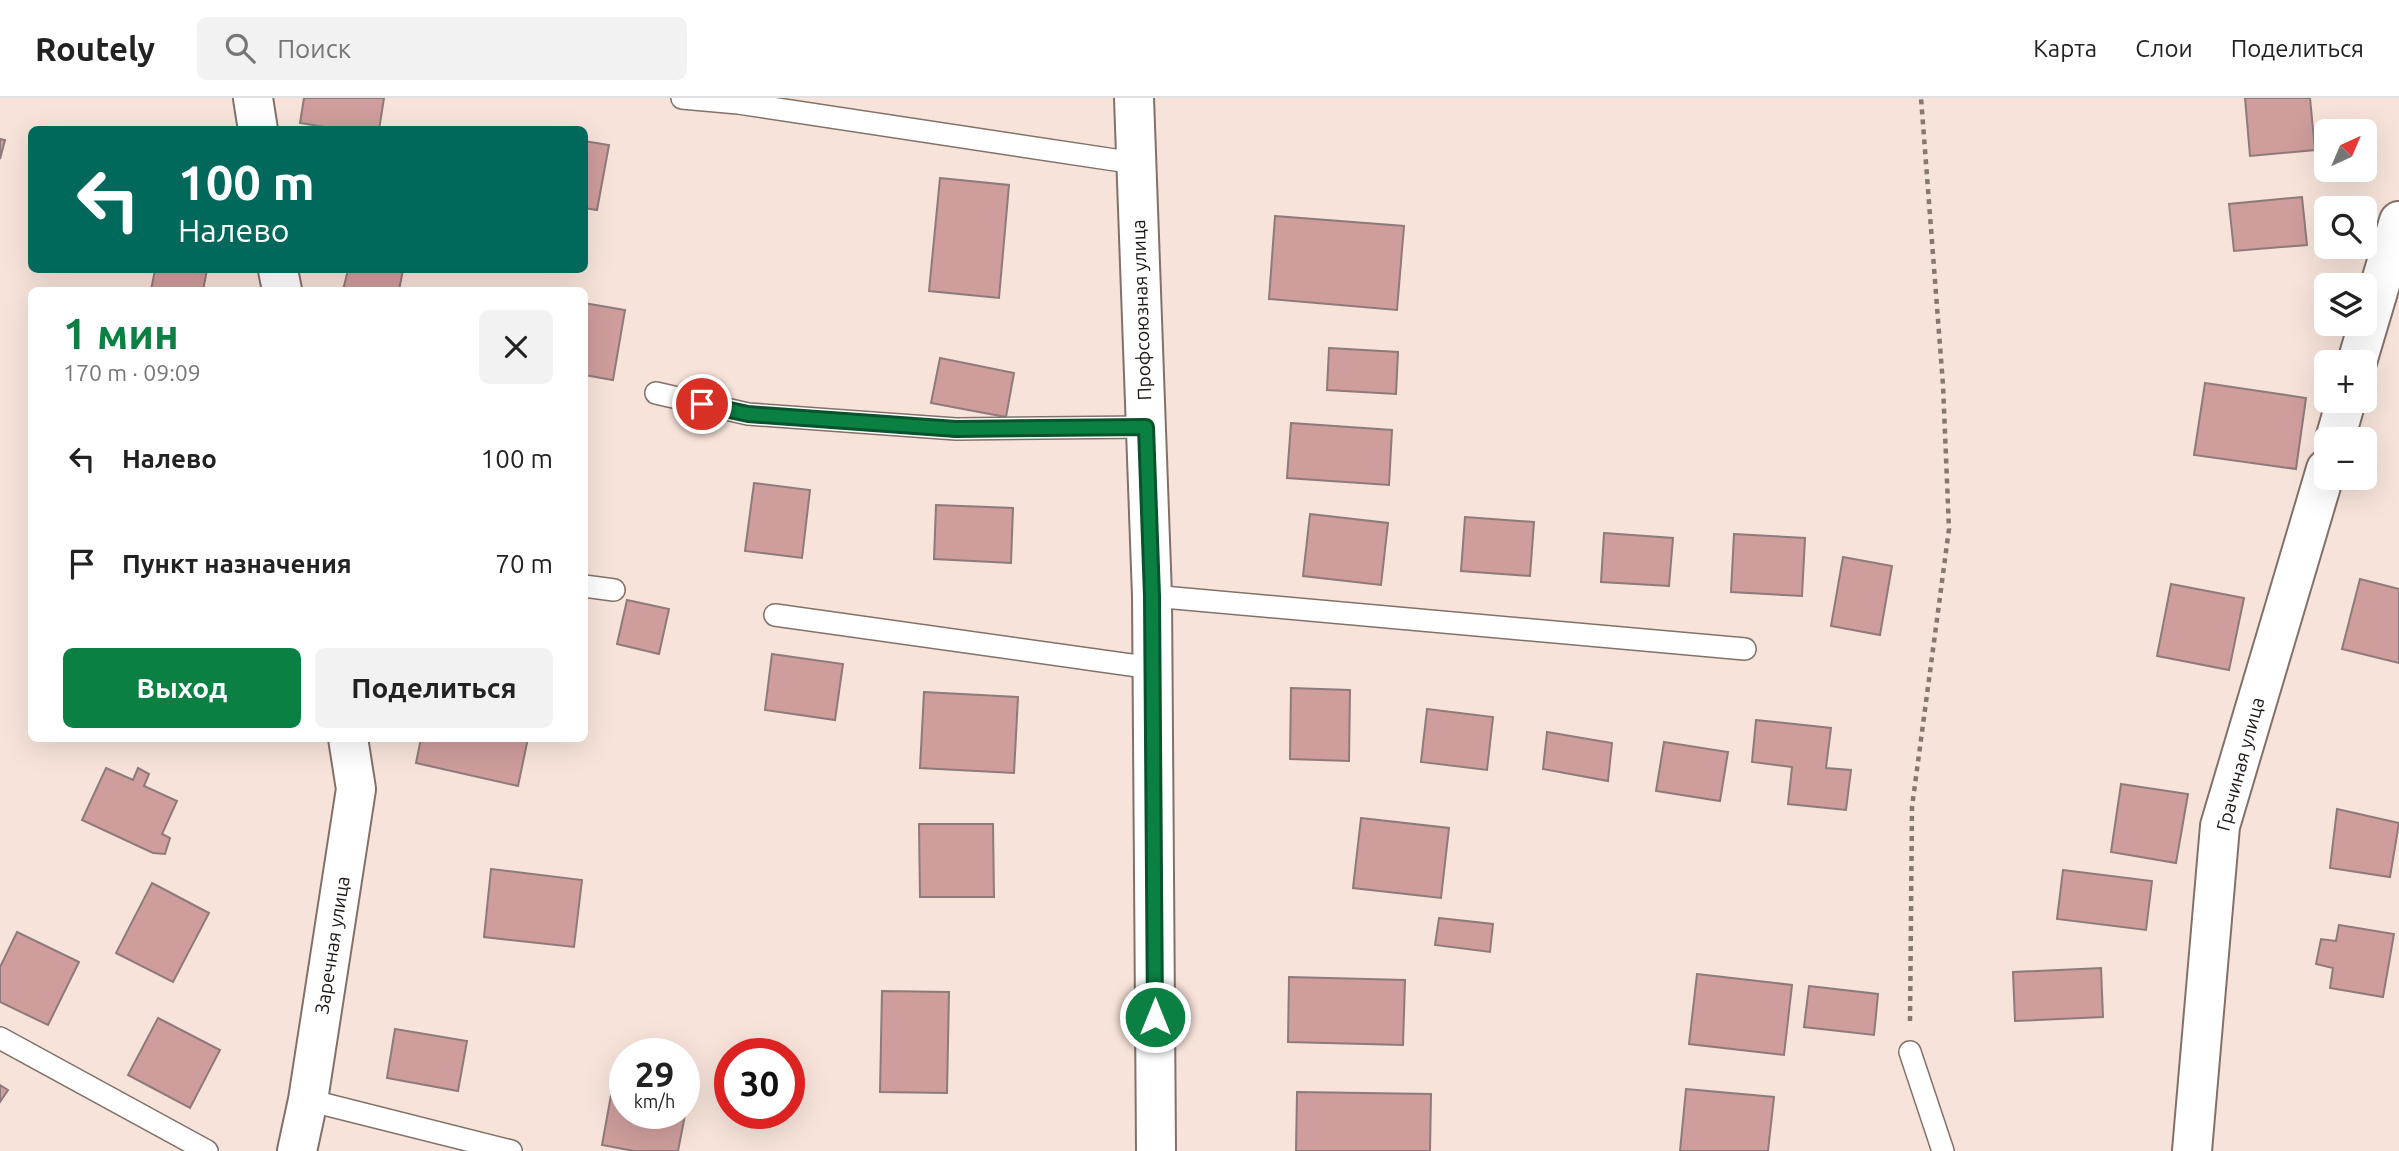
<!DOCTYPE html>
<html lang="ru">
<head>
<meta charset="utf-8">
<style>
  :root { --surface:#fff; --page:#f2f2f2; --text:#222; --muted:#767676; --line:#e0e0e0; --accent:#0b8043 }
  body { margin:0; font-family:Ubuntu,sans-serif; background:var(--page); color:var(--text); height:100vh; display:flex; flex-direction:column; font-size:26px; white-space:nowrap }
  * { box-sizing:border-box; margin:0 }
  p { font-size:23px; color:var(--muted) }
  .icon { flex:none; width:38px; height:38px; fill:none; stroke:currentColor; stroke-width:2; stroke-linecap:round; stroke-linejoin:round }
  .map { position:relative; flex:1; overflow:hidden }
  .sheet { position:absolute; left:28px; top:189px; width:560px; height:455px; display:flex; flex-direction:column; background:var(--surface); border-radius:10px; box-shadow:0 7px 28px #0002 }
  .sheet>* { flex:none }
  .top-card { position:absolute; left:28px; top:28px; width:560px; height:147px; border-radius:10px; box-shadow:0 7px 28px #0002; background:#00695c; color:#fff; overflow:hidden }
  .needle { width:46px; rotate:44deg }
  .controls { position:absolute; left:2314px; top:21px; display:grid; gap:14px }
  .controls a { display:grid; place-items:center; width:63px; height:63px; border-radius:10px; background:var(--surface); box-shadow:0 7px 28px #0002; font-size:35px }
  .speed { position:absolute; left:609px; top:940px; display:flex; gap:14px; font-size:35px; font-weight:700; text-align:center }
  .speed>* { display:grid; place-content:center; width:91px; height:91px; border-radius:50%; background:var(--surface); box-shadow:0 7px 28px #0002; line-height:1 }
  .speed small { font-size:18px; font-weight:400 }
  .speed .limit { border:10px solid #d22; background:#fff; color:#111 }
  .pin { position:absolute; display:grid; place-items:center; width:60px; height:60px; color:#fff; margin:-30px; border:4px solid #fff; border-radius:50%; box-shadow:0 2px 7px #0007 }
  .me { position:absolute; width:77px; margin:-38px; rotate:0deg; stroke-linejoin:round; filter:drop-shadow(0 0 5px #0008) }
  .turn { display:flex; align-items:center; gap:24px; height:147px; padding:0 35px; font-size:32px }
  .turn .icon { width:91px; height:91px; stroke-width:2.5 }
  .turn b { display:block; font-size:49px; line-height:60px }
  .round { display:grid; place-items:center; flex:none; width:74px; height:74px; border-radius:10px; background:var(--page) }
  .summary { display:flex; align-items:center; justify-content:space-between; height:119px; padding:0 35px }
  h1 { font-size:42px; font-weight:700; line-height:52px; color:var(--accent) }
  .action { display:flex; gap:14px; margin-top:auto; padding:14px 35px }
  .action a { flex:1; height:80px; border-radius:10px; background:var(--accent); color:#fff; font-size:28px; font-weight:700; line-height:80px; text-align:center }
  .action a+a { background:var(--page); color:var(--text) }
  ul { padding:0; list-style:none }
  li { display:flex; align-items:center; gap:21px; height:105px; padding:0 35px }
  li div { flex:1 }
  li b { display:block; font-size:26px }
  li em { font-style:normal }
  header { display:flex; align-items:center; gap:42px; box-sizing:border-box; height:98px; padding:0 35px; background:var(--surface); border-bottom:2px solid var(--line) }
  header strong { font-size:33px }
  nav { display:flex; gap:38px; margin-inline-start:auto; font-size:24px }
  .search { width:490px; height:63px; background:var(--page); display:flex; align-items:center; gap:18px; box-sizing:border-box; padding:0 24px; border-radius:10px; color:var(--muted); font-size:26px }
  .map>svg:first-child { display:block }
  .building { fill:#ce9d9c; stroke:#8e7a7a; stroke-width:2 }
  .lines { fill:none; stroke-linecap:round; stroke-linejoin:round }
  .service-casing { stroke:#827169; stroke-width:24 }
  .minor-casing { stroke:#827169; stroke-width:42 }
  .path { stroke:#857772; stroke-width:4.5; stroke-dasharray:5 5; stroke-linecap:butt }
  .service { stroke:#fff; stroke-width:21 }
  .minor { stroke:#fff; stroke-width:38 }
  .route-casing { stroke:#07532c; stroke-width:18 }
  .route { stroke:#0b8043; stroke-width:12 }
  .labels { text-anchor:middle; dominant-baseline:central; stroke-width:7; stroke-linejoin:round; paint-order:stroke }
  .street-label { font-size:19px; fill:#1d1613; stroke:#fff }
</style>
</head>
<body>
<header>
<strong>Routely</strong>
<div class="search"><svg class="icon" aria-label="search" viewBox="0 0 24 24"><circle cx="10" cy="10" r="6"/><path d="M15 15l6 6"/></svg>Поиск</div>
<nav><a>Карта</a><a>Слои</a><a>Поделиться</a></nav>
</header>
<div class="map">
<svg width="2399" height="1053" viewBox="0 0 2399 1053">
  <rect width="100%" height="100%" fill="#f7e3da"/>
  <!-- building -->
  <g class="building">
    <path d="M 304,0 L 384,0 L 379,32 L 343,32 L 300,25 Z"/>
    <path d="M 2245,0 L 2310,0 L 2315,52 L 2250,58 Z"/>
    <path d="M 0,41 L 5,42 L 0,61 Z"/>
    <path d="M 584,43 L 609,47 L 597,112 L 584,110 Z"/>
    <path d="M 940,80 L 1009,87 L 999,200 L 929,193 Z"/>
    <path d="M 2302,99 L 2307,147 L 2234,153 L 2229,106 Z"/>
    <path d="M 1275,118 L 1404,128 L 1397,212 L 1269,201 Z"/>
    <path d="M 155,172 L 207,172 L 203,192 L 151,192 Z"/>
    <path d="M 348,172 L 403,172 L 399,192 L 343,192 Z"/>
    <path d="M 584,205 L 625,212 L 613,282 L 584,277 Z"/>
    <path d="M 1329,250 L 1398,254 L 1396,296 L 1327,292 Z"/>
    <path d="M 940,260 L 1014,275 L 1006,319 L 931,305 Z"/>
    <path d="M 2205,285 L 2306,300 L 2296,371 L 2194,357 Z"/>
    <path d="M 1291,325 L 1392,332 L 1389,387 L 1287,380 Z"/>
    <path d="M 754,385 L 810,392 L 802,460 L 745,453 Z"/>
    <path d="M 936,407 L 1013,410 L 1011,465 L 934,461 Z"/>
    <path d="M 1310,416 L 1388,425 L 1381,487 L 1303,478 Z"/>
    <path d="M 1465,419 L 1534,424 L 1530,478 L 1461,473 Z"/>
    <path d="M 1604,435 L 1673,440 L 1669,488 L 1601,484 Z"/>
    <path d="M 1734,436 L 1805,440 L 1802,498 L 1731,494 Z"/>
    <path d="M 1843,459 L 1892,468 L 1880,537 L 1831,528 Z"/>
    <path d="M 2360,481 L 2399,491 L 2399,565 L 2342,551 Z"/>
    <path d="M 2171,486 L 2244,500 L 2229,572 L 2157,558 Z"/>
    <path d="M 627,502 L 669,511 L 659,556 L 617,546 Z"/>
    <path d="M 772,556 L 843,566 L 835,622 L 765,612 Z"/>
    <path d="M 1291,590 L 1350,592 L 1349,663 L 1290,661 Z"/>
    <path d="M 924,594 L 1018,599 L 1014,675 L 920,670 Z"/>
    <path d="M 1427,611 L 1493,619 L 1487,672 L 1421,664 Z"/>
    <path d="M 1756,622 L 1831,630 L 1826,670 L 1851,672 L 1846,712 L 1788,706 L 1792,669 L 1752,664 Z"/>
    <path d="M 1547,634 L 1612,645 L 1608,683 L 1543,671 Z"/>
    <path d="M 421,640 L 528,640 L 518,688 L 416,665 Z"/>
    <path d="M 1664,644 L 1728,654 L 1720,703 L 1656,693 Z"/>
    <path d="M 106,670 L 133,682 L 138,670 L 149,676 L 144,688 L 177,703 L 162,736 L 170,740 L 165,756 L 153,755 L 82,722 Z"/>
    <path d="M 2121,686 L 2188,696 L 2176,765 L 2111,754 Z"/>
    <path d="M 2337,711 L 2399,725 L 2390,779 L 2330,770 Z"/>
    <path d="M 1361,720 L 1449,730 L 1441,800 L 1353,790 Z"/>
    <path d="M 919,726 L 993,726 L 994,799 L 920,799 Z"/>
    <path d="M 491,771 L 582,782 L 574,849 L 484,839 Z"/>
    <path d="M 2063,772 L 2152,783 L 2146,832 L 2057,821 Z"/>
    <path d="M 152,785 L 209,815 L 173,884 L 116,855 Z"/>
    <path d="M 1439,820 L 1493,826 L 1490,854 L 1435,847 Z"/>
    <path d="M 2339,827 L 2394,836 L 2383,899 L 2330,890 L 2333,870 L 2316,866 L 2321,841 L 2336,843 Z"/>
    <path d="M 17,834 L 79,864 L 48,927 L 0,904 L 0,869 Z"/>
    <path d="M 2101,870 L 2103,919 L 2015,923 L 2013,874 Z"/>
    <path d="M 1697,876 L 1792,887 L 1784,957 L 1689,946 Z"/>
    <path d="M 1289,879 L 1405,882 L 1403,947 L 1288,944 Z"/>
    <path d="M 1809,888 L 1878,896 L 1874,937 L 1804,929 Z"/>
    <path d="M 882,893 L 949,894 L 947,995 L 880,994 Z"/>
    <path d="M 158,920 L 220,952 L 190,1010 L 128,977 Z"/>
    <path d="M 395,931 L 467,943 L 458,993 L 387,980 Z"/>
    <path d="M 0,987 L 8,992 L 0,1004 Z"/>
    <path d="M 1686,991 L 1774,999 L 1768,1053 L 1680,1053 Z"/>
    <path d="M 1297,994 L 1431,996 L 1430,1053 L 1296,1053 Z"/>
    <path d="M 611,997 L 625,1000 L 625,1015 L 684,1015 L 686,1012 L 678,1053 L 634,1053 L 602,1047 Z"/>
  </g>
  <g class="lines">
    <!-- service casing -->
    <g class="service-casing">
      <g id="service">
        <path d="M 682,0 L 738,5 L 1135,65"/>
        <path d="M 656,295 L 748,316 L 956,331 L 1146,329"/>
        <path d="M 584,488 L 614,492"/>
        <path d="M 1152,498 L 1745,551"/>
        <path d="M 775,517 L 1152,570"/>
        <path d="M 0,940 L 207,1053"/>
        <path d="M 1910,954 L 1943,1053"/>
        <path d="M 308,1002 L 511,1053"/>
      </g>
    </g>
    <!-- minor casing -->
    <g class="minor-casing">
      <g id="minor">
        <path d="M 253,0 L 258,32"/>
        <path d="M 1134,0 L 1152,498 L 1156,1053"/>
        <path d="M 278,172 L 282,192"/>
        <path d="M 2357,264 L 2399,123"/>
        <path d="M 2335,341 L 2346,303"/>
        <path d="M 297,1053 L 308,1002 L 356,691 L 348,640"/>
        <path d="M 2192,1053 L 2220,728 L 2326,371"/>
      </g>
    </g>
    <!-- path -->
    <path class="path" d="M 1910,923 L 1912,709 L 1949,431 L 1943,287 L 1921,0"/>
    <!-- service -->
    <use href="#service" class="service"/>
    <!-- minor -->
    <use href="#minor" class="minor"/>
  </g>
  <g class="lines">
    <!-- route casing -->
    <g class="route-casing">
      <path id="route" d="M 702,306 L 748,316 L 956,331 L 1146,329 L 1152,498 L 1155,919"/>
    </g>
    <!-- route -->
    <use href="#route" class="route"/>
  </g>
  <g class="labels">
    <!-- street labels -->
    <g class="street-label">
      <text transform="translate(1141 212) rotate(-92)">Профсоюзная улица</text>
      <text transform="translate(2240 666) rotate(-75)">Грачиная улица</text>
      <text transform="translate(332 847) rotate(-81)">Заречная улица</text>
    </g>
  </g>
</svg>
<div class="controls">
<a><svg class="needle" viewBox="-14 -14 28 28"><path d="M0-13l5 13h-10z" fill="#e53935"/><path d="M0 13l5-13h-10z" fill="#767676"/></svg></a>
<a><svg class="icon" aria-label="search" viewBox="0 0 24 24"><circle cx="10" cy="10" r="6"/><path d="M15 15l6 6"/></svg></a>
<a><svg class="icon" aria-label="layers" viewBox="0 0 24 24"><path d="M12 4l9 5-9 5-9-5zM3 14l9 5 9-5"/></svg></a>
<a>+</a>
<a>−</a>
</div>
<div class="speed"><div>29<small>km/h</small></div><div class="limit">30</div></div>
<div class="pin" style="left:702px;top:306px;background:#d93025"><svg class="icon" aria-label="arrive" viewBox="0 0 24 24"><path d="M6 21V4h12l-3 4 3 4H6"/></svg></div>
<svg class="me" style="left:1155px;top:919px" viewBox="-20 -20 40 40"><circle r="17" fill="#0b8043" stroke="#fff" stroke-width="3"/><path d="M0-11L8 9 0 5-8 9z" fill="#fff"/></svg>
<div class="top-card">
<div class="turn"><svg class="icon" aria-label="left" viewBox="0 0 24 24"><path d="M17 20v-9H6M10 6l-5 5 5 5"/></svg><div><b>100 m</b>Налево</div></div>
</div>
<section class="sheet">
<div class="summary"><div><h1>1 мин</h1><p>170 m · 09:09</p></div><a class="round"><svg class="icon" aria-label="close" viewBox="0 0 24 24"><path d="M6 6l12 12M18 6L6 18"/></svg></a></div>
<ul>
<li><svg class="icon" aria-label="left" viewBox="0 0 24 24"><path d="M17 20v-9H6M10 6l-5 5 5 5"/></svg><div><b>Налево</b></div><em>100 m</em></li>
<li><svg class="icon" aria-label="arrive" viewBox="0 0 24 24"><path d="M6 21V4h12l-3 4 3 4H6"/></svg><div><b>Пункт назначения</b></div><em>70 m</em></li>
</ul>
<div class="action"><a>Выход</a><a>Поделиться</a></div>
</section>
</div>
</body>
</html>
